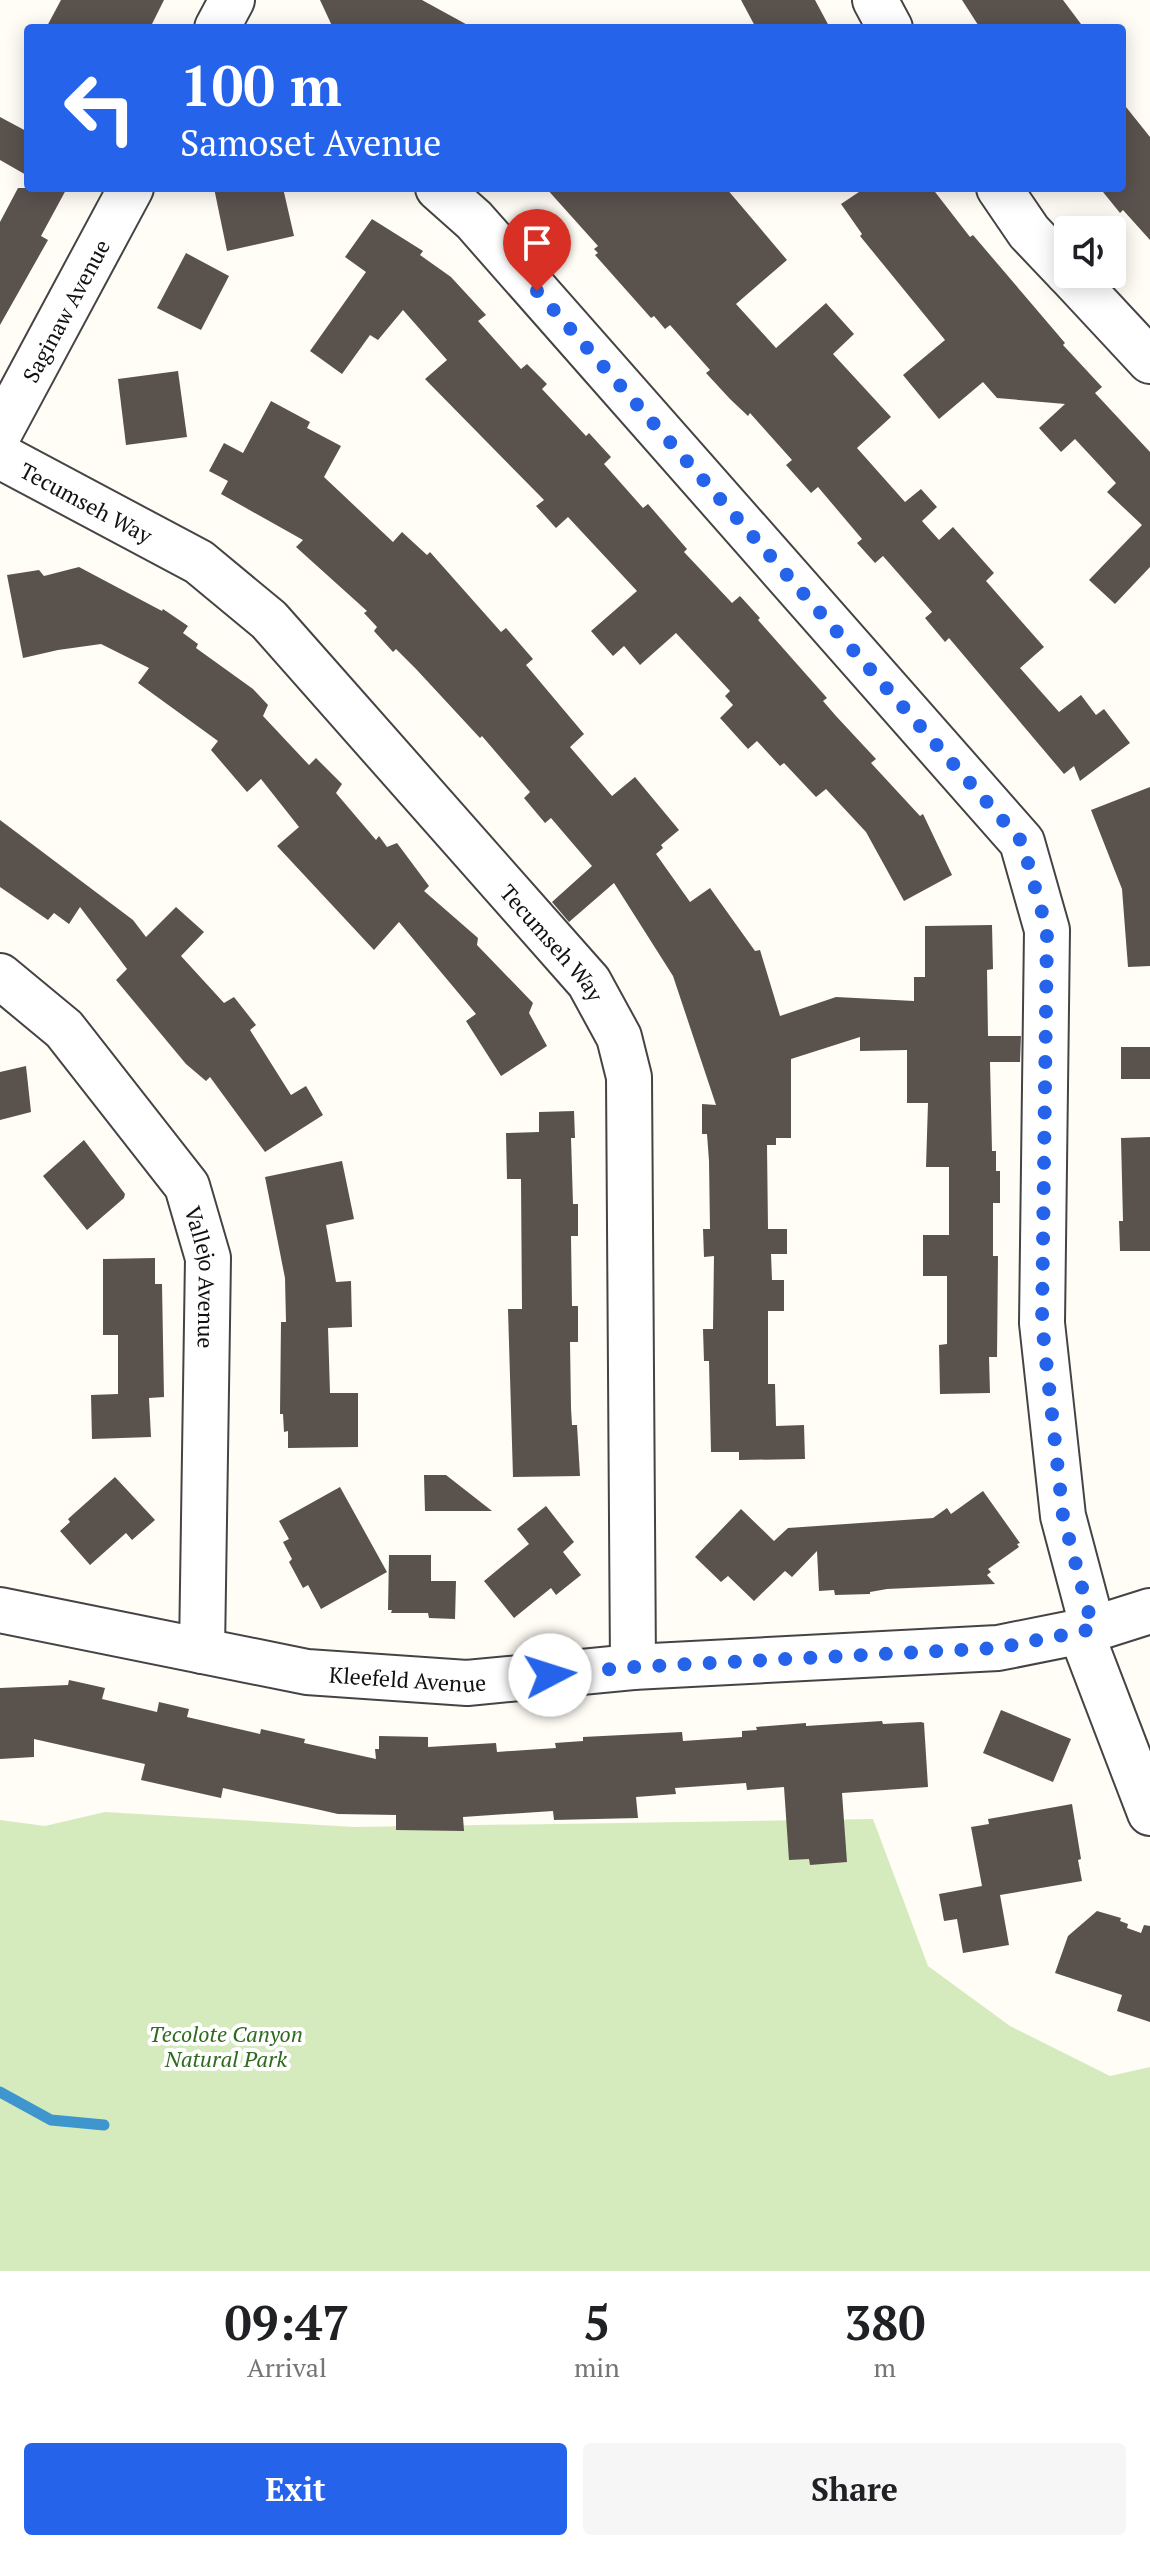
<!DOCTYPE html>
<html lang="en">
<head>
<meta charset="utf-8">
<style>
  :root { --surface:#fff; --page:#f6f6f6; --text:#202124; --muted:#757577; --accent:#2563eb }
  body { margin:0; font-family:"PT Serif",serif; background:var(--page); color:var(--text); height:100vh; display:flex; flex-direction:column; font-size:30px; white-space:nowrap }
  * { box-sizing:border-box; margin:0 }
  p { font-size:26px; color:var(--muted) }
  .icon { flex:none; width:44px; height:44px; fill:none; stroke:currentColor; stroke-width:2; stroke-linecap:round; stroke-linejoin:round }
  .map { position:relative; height:2271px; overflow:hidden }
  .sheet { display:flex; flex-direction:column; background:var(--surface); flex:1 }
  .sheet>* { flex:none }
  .banner { position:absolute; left:24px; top:24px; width:1102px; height:168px; border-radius:8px; box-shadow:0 4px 20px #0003; background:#2563eb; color:#fff; overflow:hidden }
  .controls { position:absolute; left:1054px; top:216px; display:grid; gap:16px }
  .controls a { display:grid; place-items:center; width:72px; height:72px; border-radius:8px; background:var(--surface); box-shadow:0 4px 20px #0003; font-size:40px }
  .pin { position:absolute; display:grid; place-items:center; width:68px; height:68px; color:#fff; margin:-82px -34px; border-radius:50% 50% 50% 0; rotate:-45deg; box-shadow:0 0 8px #0007 }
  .pin .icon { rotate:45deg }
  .me { position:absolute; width:88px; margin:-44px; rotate:85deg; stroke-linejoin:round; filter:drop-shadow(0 0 6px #0008) }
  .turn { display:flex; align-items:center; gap:28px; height:168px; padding:0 24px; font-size:36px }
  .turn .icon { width:104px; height:104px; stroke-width:2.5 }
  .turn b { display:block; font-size:56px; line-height:68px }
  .eta { display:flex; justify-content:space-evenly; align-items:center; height:136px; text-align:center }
  .eta b { font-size:48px; font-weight:700; line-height:56px }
  .action { display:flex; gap:16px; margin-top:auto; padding:16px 24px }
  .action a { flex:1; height:92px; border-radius:8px; background:var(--accent); color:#fff; font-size:32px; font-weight:700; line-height:92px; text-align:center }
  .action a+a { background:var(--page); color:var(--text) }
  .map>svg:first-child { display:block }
  .green { fill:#d5ebbd }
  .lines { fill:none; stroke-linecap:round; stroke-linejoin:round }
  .stream { stroke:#3f96cf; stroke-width:11 }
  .building { fill:#5a524d }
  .minor-casing { stroke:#444; stroke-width:48 }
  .minor { stroke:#fff; stroke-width:44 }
  .route { stroke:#2563eb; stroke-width:14; stroke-dasharray:0 25.2 }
  .labels { text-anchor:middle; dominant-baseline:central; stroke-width:8; stroke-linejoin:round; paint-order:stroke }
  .street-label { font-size:22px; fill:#111; stroke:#fff }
  .park-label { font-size:22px; font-style:italic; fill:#2f6b1f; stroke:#fff }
</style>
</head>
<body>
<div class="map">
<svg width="1150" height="2271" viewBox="0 0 1150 2271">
  <rect width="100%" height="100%" fill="#fffdf5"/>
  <!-- green -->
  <path class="green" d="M 105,1812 L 354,1827 L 873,1819 L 928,1966 L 1010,2026 L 1110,2076 L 1150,2067 L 1150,2271 L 0,2271 L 0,1820 L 45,1826 Z"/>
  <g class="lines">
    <!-- stream -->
    <path class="stream" d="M 0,2092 L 51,2120 L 104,2125"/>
  </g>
  <!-- building -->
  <g class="building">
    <path d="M 61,0 L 164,0 L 150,28 L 46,28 Z"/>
    <path d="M 320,0 L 422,0 L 473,28 L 333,28 Z"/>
    <path d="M 741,0 L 815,0 L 830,28 L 756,28 Z"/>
    <path d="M 962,0 L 1063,0 L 1084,28 L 980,28 Z"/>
    <path d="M 1122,102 L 1150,137 L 1150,240 L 1123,210 L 1120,213 L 1103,192 L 1107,188 L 1122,188 Z"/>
    <path d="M 0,117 L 28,132 L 28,176 L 0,160 Z"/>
    <path d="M 18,188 L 67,188 L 41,236 L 48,240 L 0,325 L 0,222 Z"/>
    <path d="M 214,188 L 283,188 L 294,236 L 227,251 Z"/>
    <path d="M 546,188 L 726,188 L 787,260 L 736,304 L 776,348 L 826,303 L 854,334 L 833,354 L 891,417 L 857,448 L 905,502 L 921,489 L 937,507 L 922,521 L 939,540 L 953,527 L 994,573 L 986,581 L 1044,647 L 1020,668 L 1059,712 L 1081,695 L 1096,715 L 1104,709 L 1130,743 L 1080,781 L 1074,766 L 1064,774 L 949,638 L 945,642 L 925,618 L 932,612 L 883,556 L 875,563 L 857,543 L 862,539 L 818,487 L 811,493 L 786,465 L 792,460 L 750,413 L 748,416 L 730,399 L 706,373 L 710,370 L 670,325 L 665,329 L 654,316 L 651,318 L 595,255 L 598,253 L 594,249 L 598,246 Z"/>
    <path d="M 865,188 L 932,188 L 970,237 L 973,235 L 1065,343 L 1063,345 L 1102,387 L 1095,393 L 1150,452 L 1150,567 L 1115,604 L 1089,580 L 1142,525 L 1107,492 L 1116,483 L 1075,439 L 1061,452 L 1039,428 L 1065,404 L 997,398 L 983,382 L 939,419 L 903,375 L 945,340 L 860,236 L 862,234 L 841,204 Z"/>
    <path d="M 372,219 L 423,251 L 420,255 L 451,277 L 486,315 L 478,321 L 521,369 L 527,364 L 547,384 L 542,389 L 586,436 L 589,433 L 611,457 L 604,464 L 643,508 L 648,504 L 687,549 L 684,552 L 732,603 L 740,596 L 760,618 L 758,620 L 827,698 L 823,701 L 836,716 L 876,759 L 871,763 L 920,816 L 923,814 L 952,875 L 904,901 L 866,832 L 826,789 L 816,797 L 784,763 L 780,766 L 757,741 L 748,749 L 720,718 L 733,705 L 725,696 L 730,691 L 676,633 L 640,665 L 624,646 L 613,656 L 591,631 L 637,591 L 568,517 L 556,528 L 536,506 L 544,500 L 425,379 L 447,360 L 403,310 L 378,340 L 370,335 L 342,374 L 310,351 L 366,272 L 345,257 Z"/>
    <path d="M 186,253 L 229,276 L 201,330 L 157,308 Z"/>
    <path d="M 178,371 L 187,437 L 126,445 L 118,379 Z"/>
    <path d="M 271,401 L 310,422 L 307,428 L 341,446 L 324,477 L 393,542 L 402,532 L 427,555 L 430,552 L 501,632 L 506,628 L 533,659 L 526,665 L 584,734 L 570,747 L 612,796 L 635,777 L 679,830 L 661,845 L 663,848 L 656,854 L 690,902 L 710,888 L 755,951 L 760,950 L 780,1016 L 836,997 L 914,1001 L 914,977 L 925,977 L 925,926 L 992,925 L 993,969 L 987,970 L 988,1036 L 1021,1036 L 1020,1062 L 990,1062 L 992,1151 L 996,1151 L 996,1171 L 1000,1171 L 1000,1203 L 993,1203 L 993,1256 L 998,1256 L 997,1357 L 989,1357 L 990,1393 L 940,1394 L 939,1345 L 947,1344 L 947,1276 L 923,1276 L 923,1235 L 949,1235 L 949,1167 L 926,1167 L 928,1103 L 907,1103 L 907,1050 L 860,1051 L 860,1037 L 791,1059 L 791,1138 L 776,1138 L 776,1145 L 767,1145 L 768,1229 L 787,1229 L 787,1254 L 771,1254 L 772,1280 L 784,1280 L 784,1311 L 768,1311 L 768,1384 L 775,1384 L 776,1426 L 804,1425 L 805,1459 L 739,1460 L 739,1452 L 711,1452 L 709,1361 L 704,1361 L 703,1329 L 713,1329 L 714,1256 L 704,1257 L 703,1229 L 710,1229 L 709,1161 L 707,1134 L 702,1134 L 702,1104 L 716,1105 L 673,976 L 614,883 L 569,922 L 552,902 L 592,866 L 551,818 L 545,823 L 524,798 L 530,792 L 482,736 L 480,738 L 416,669 L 396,649 L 393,652 L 374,631 L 377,627 L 364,613 L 367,611 L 296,547 L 303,540 L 221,494 L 228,481 L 209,471 L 224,443 L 243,453 Z"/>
    <path d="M 79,567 L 162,611 L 163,609 L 188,626 L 183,633 L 198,644 L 196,648 L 253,689 L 268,705 L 263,716 L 309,765 L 316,758 L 342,784 L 336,793 L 376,840 L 379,836 L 387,847 L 397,843 L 429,886 L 424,891 L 478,938 L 477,945 L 533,1003 L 529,1013 L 547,1046 L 501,1076 L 466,1021 L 476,1014 L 399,922 L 374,950 L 277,846 L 299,827 L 261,779 L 247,792 L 211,750 L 218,741 L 138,683 L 149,668 L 101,644 L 58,650 L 23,658 L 7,575 L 39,570 L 44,576 Z"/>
    <path d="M 1150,787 L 1150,966 L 1128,967 L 1122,889 L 1091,810 Z"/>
    <path d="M 0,820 L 133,920 L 146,937 L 176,907 L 204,932 L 181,956 L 224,1003 L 234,997 L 256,1025 L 250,1030 L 291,1095 L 306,1086 L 323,1115 L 265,1152 L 210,1077 L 206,1081 L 186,1064 L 116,980 L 127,969 L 80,907 L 69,924 L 54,913 L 48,920 L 0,887 Z"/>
    <rect x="1121" y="1047" width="29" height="32"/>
    <path d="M 26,1066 L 31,1112 L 0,1120 L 0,1072 Z"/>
    <path d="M 574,1111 L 575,1138 L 571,1138 L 573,1204 L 578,1204 L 578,1236 L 571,1236 L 572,1306 L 578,1306 L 578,1342 L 570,1342 L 571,1408 L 572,1425 L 577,1425 L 580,1476 L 513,1477 L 508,1309 L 522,1309 L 521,1179 L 507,1179 L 506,1133 L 539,1132 L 539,1112 Z"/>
    <path d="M 1150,1137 L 1150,1251 L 1120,1251 L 1119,1221 L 1123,1221 L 1121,1138 Z"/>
    <path d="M 84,1140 L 125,1194 L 124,1198 L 87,1230 L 43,1176 Z"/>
    <path d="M 342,1161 L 354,1219 L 326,1225 L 336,1282 L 351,1281 L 352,1327 L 328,1328 L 330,1393 L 358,1393 L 358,1447 L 288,1448 L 288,1431 L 284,1432 L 283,1414 L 280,1414 L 281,1322 L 286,1322 L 285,1278 L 265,1177 Z"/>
    <path d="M 155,1258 L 155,1284 L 162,1284 L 164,1397 L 149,1398 L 151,1437 L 92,1439 L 91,1395 L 118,1394 L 118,1335 L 103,1335 L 103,1259 Z"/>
    <path d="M 424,1475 L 446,1475 L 492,1511 L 425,1511 Z"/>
    <path d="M 115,1477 L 155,1520 L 132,1540 L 126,1533 L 90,1565 L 60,1531 L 70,1522 L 68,1519 Z"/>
    <path d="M 340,1487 L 387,1572 L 321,1609 L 308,1585 L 303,1588 L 289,1562 L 292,1559 L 283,1542 L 289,1539 L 279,1521 Z"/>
    <path d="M 983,1491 L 1020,1543 L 1017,1544 L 1019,1547 L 988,1569 L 991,1572 L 987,1575 L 995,1584 L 887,1589 L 870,1592 L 870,1594 L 835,1595 L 834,1590 L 819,1591 L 817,1551 L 792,1577 L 785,1571 L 754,1601 L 728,1576 L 721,1582 L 695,1557 L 741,1509 L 774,1541 L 788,1528 L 933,1518 L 947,1508 L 951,1514 Z"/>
    <path d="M 546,1506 L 574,1542 L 563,1552 L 581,1575 L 556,1595 L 551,1588 L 514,1618 L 484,1581 L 529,1544 L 517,1529 Z"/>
    <path d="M 389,1555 L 431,1555 L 431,1581 L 456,1581 L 455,1619 L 429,1618 L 428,1613 L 391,1613 L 392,1610 L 388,1610 Z"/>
    <path d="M 69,1680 L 105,1688 L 102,1699 L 157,1712 L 159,1702 L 189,1709 L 187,1717 L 260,1734 L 261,1729 L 305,1739 L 304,1743 L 376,1759 L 375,1749 L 379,1749 L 379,1736 L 428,1737 L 428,1747 L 496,1743 L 497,1752 L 556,1748 L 555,1743 L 583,1741 L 583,1737 L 682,1732 L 683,1741 L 742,1737 L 742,1731 L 757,1730 L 756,1727 L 806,1723 L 806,1726 L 882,1721 L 883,1724 L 921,1722 L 924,1723 L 928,1787 L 842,1793 L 847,1862 L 810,1865 L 809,1859 L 789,1860 L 784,1787 L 747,1790 L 746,1783 L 675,1788 L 676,1794 L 636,1797 L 638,1818 L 554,1820 L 553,1811 L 463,1817 L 464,1831 L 396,1830 L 396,1815 L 338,1814 L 223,1788 L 221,1798 L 141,1780 L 145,1764 L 34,1739 L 34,1757 L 0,1759 L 0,1688 L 68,1685 Z"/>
    <path d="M 1001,1710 L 1071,1739 L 1053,1782 L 983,1753 Z"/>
    <path d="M 1072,1804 L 1081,1859 L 1078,1860 L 1082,1881 L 1000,1895 L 1009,1945 L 963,1953 L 957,1919 L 944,1921 L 939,1894 L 982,1886 L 971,1827 L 989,1824 L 988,1819 Z"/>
    <path d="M 1097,1911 L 1121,1918 L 1120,1921 L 1128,1924 L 1127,1928 L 1141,1933 L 1144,1925 L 1150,1926 L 1150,2022 L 1117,2011 L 1122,1995 L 1055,1973 L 1068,1936 Z"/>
  </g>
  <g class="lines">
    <!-- minor casing -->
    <g class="minor-casing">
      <g id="minor">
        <path d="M 875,0 L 890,28"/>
        <path d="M 217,28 L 232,0"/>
        <path d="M 438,188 L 474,220 L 1022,842 L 1047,930 L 1042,1323 L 1063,1516 L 1093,1629"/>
        <path d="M 999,188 L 1029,232 L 1068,273"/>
        <path d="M 1069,274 L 1150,361"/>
        <path id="s1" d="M 0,432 L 131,188"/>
        <path id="s2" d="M 0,456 L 199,562 L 269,620 L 589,982 L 619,1037 L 629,1077 L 633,1667"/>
        <path id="s3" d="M 0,976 L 64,1029 L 187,1186 L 208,1258 L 202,1651"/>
        <path id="s4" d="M 0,1610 L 307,1672 L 467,1683 L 633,1667 L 998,1648 L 1093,1629 L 1150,1611"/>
        <path d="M 1080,1630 L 1150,1813"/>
      </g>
    </g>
    <!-- minor -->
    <use href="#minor" class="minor"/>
  </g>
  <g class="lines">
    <!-- route -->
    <path class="route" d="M 537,291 L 1022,842 L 1047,930 L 1042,1323 L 1063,1516 L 1093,1629 L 998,1648 L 633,1667 L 550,1675"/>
  </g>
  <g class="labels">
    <!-- street labels -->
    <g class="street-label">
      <text stroke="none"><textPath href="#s1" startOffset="138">Saginaw Avenue</textPath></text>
      <text stroke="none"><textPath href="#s2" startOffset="98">Tecumseh Way</textPath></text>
      <text stroke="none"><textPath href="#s2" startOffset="746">Tecumseh Way</textPath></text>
      <text stroke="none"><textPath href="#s3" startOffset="376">Vallejo Avenue</textPath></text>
      <text stroke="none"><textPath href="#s4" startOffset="414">Kleefeld Avenue</textPath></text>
    </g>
    <!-- park labels -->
    <g class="park-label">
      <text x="226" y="2033">Tecolote Canyon<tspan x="226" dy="25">Natural Park</tspan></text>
    </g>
  </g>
</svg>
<div class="controls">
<a><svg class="icon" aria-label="sound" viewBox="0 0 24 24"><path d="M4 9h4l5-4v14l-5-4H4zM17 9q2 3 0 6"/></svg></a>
</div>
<div class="pin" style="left:537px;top:291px;background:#d93025"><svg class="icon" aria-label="arrive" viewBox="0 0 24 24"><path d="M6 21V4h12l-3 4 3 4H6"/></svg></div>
<svg class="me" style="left:550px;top:1675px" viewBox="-20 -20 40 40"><circle r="19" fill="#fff"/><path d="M0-13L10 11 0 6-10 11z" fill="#2563eb"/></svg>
<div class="banner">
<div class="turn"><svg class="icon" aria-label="left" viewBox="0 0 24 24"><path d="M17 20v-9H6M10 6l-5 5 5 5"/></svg><div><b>100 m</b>Samoset Avenue</div></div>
</div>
</div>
<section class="sheet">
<div class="eta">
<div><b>09:47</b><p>Arrival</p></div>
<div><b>5</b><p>min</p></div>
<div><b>380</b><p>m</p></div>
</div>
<div class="action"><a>Exit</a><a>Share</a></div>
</section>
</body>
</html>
